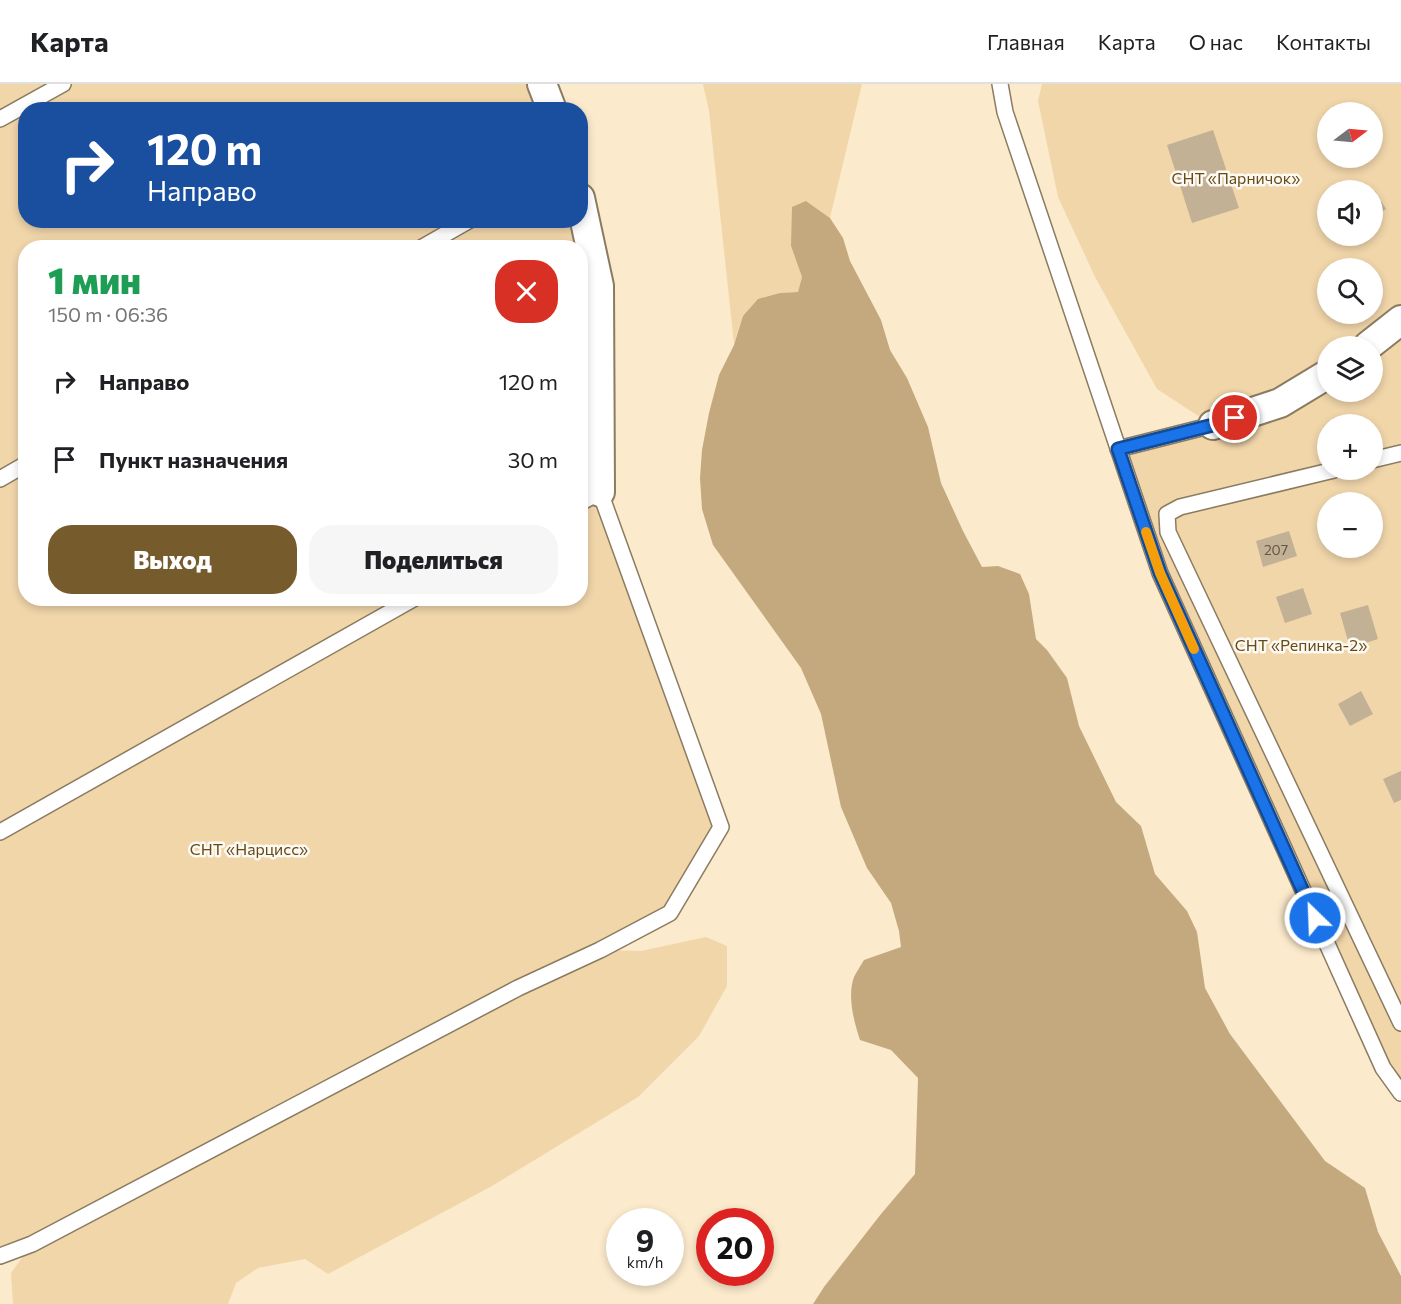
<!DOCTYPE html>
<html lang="ru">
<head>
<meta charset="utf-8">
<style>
  :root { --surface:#fff; --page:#f6f6f6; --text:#202124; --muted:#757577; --line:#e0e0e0; --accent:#765c2d }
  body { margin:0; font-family:Commissioner,sans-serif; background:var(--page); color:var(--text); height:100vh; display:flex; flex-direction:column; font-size:22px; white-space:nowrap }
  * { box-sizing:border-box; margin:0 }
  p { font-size:20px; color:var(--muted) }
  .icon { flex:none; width:33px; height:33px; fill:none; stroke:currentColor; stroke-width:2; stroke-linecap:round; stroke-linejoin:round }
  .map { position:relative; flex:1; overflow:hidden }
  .side { position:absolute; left:18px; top:156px; width:570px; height:366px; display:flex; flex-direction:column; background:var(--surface); border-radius:24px; box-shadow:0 3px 9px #0003 }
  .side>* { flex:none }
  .banner { position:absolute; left:18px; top:18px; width:570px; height:126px; border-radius:24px; box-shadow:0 3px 9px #0003; background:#1a4fa0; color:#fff; overflow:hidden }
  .needle { width:39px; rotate:74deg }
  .tools { position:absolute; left:1317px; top:18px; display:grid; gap:12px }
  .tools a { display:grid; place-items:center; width:66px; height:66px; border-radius:50%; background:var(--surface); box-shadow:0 3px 9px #0003; font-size:30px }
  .speed { position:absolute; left:606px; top:1124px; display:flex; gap:12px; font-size:30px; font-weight:700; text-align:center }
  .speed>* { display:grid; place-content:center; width:78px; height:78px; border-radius:50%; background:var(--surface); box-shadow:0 3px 9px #0003; line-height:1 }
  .speed small { font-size:15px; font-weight:400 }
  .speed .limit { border:9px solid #d22; background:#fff; color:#111 }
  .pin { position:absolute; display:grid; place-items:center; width:51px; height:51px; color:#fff; margin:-26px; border:3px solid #fff; border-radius:50%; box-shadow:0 2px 6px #0007 }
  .me { position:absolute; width:66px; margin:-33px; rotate:336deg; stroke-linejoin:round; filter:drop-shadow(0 0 4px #0008) }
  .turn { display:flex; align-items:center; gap:21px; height:126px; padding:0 30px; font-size:27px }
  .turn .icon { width:78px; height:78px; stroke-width:2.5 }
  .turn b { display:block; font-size:42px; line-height:51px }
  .round { display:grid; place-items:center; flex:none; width:63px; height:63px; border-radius:24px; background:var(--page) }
  .overview { display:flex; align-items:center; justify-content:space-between; height:102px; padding:0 30px }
  h1 { font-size:36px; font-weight:800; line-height:45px; color:#1e9e55 }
  .action { display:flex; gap:12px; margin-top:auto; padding:12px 30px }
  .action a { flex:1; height:69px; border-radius:24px; background:var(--accent); color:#fff; font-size:24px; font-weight:800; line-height:69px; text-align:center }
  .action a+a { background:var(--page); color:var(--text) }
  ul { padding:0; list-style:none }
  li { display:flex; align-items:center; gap:18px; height:78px; padding:0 30px }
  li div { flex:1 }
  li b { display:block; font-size:22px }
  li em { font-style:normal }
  header { display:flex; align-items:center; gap:36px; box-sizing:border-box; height:84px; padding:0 30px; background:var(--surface); border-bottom:2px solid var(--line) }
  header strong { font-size:28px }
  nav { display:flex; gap:33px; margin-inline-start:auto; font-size:21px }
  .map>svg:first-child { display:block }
  .green { fill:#f1d6aa; fill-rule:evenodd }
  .water { fill:#c3a97d }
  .building { fill:#c3b195 }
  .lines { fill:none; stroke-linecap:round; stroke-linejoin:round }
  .lane-casing { stroke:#8b7b60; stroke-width:18 }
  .street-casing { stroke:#8b7b60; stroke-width:32 }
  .lane { stroke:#fff; stroke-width:15 }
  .street { stroke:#fff; stroke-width:28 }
  .route-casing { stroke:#114b97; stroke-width:15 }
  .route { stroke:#1a73e8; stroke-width:10 }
  .slow { stroke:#f59e0b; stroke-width:10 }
  .labels { text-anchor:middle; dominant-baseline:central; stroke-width:5; stroke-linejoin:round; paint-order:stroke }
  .number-label { font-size:14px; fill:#625848 }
  .park-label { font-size:16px; fill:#664b16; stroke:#fdf9f3 }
</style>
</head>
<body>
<header>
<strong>Карта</strong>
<nav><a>Главная</a><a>Карта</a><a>О нас</a><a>Контакты</a></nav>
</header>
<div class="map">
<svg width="1401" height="1220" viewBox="0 0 1401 1220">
  <rect width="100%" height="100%" fill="#fceacc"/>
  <!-- green -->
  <g class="green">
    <path d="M 0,0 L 542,0 L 552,25 L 26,26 L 26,136 L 580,136 L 600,408 L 721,743 L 670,829 L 602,866 L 641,867 L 706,853 L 727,862 L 727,902 L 699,952 L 638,1013 L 492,1102 L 328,1190 L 305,1175 L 258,1184 L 236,1199 L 228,1220 L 13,1220 L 11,1189 L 31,1161 L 0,1172 ZM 26,164 L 580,164 L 580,514 L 26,514 Z"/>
    <path d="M 703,0 L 862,0 L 830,134 L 806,117 L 791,162 L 802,193 L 798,208 L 780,209 L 743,232 L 734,260 L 709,27 Z"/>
    <path d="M 1042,0 L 1401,0 L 1401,1009 L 1160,489 L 1118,365 L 1212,341 L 1157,305 L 1095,193 L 1058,113 L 1038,17 ZM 1328,28 L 1372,28 L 1372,74 L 1328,74 ZM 1328,106 L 1372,106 L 1372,152 L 1328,152 ZM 1328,184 L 1372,184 L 1372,230 L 1328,230 ZM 1328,262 L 1372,262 L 1372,308 L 1328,308 ZM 1328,340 L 1372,340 L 1372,386 L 1328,386 ZM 1328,418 L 1372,418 L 1372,464 L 1328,464 Z"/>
  </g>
  <!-- water -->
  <path class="water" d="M 806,117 L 830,134 L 843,154 L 850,177 L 881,236 L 890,266 L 907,294 L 928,343 L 941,399 L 963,447 L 982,483 L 998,482 L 1020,490 L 1029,510 L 1036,555 L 1047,566 L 1067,594 L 1079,642 L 1116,718 L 1141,742 L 1155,790 L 1187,827 L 1197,848 L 1205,904 L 1230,950 L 1325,1077 L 1365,1104 L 1378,1148 L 1401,1192 L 1401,1220 L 813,1220 L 824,1203 L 881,1130 L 915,1090 L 918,994 L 891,966 L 860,956 C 854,938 847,912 854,893 C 857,887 861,881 864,876 L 901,863 L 899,847 L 891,819 L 867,784 L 841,723 L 821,630 L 801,584 L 713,461 L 702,425 L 700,394 L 702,366 L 709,329 L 719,291 L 734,261 L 743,232 L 758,215 L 780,209 L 798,208 L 802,193 L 791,162 L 792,123 Z"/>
  <!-- building -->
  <g class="building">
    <path d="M 1213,46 L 1239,124 L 1192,139 L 1167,61 Z"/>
    <path d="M 1346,74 L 1371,74 L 1350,83 Z"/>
    <path d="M 1375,107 L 1386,125 L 1372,134 L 1372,109 Z"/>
    <path d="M 1289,447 L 1297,472 L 1263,483 L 1256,457 Z"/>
    <path d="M 1303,504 L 1312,530 L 1285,539 L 1276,513 Z"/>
    <path d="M 1368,521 L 1378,555 L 1350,564 L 1340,529 Z"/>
    <path d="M 1361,607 L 1373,630 L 1350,642 L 1338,620 Z"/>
    <path d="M 1401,687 L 1401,716 L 1394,719 L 1383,695 Z"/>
  </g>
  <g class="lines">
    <!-- lane casing -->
    <g class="lane-casing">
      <g id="lane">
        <path d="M 1000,0 L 1005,28 L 1160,489 L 1383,984 L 1401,1009"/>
        <path d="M 0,35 L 63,0"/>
        <path d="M 421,164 L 470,136"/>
        <path d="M 1118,365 L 1213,341"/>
        <path d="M 1372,376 L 1401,369"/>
        <path d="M 1334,386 L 1180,423 L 1167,430 L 1168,448 L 1401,939"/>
        <path d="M 0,395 L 26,380"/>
        <path d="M 0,748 L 415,514"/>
        <path d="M 0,1172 L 32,1160 L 518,904 L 600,866 L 670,829 L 721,743 L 600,408 L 580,419"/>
      </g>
    </g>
    <!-- street casing -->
    <g class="street-casing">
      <g id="street">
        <path d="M 542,0 L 552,26"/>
        <path d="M 580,114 L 599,202 L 600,408"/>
        <path d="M 1368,262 L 1401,236"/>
        <path d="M 1213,341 L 1280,319 L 1328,290"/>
      </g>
    </g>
    <!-- lane -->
    <use href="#lane" class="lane"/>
    <!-- street -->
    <use href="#street" class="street"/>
  </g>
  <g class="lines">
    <!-- route casing -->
    <g class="route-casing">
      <path id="route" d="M 1235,334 L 1213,341 L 1118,365 L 1160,489 L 1315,834"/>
    </g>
    <!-- route -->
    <use href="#route" class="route"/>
    <!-- slow -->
    <path class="slow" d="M 1146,448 L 1160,489 L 1194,565"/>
  </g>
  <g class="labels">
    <!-- number labels -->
    <g class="number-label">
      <text x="1276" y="465">207</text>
    </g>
    <!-- park labels -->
    <g class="park-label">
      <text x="1236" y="93">СНТ «Парничок»</text>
      <text x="1301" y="560">СНТ «Репинка-2»</text>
      <text x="249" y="764">СНТ «Нарцисс»</text>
    </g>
  </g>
</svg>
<div class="tools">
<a><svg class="needle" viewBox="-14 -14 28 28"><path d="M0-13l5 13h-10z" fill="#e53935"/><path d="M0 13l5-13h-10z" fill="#757577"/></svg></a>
<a><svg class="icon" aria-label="sound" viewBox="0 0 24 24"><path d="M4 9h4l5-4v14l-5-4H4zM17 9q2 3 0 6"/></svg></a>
<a><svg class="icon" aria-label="search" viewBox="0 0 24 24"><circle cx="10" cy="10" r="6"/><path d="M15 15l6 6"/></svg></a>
<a><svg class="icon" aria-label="layers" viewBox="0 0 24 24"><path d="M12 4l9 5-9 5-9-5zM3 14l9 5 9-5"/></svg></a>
<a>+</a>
<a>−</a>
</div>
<div class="speed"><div>9<small>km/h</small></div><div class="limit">20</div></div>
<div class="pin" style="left:1235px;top:334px;background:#d93025"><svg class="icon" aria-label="arrive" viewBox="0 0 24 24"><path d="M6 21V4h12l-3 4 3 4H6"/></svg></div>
<svg class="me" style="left:1315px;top:834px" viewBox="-20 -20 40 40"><circle r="17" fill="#1a73e8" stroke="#fff" stroke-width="3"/><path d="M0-11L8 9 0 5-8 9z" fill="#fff"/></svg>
<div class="banner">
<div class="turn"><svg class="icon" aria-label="right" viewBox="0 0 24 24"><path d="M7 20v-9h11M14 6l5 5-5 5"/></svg><div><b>120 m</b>Направо</div></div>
</div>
<section class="side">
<div class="overview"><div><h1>1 мин</h1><p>150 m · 06:36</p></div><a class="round" style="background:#d93025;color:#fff"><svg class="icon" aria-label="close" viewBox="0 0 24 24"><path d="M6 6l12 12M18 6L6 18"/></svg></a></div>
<ul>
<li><svg class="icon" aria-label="right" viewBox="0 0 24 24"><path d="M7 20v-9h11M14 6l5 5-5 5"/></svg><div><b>Направо</b></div><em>120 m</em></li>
<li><svg class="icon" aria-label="arrive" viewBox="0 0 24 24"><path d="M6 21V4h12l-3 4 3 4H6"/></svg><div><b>Пункт назначения</b></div><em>30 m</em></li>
</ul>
<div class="action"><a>Выход</a><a>Поделиться</a></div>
</section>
</div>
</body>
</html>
